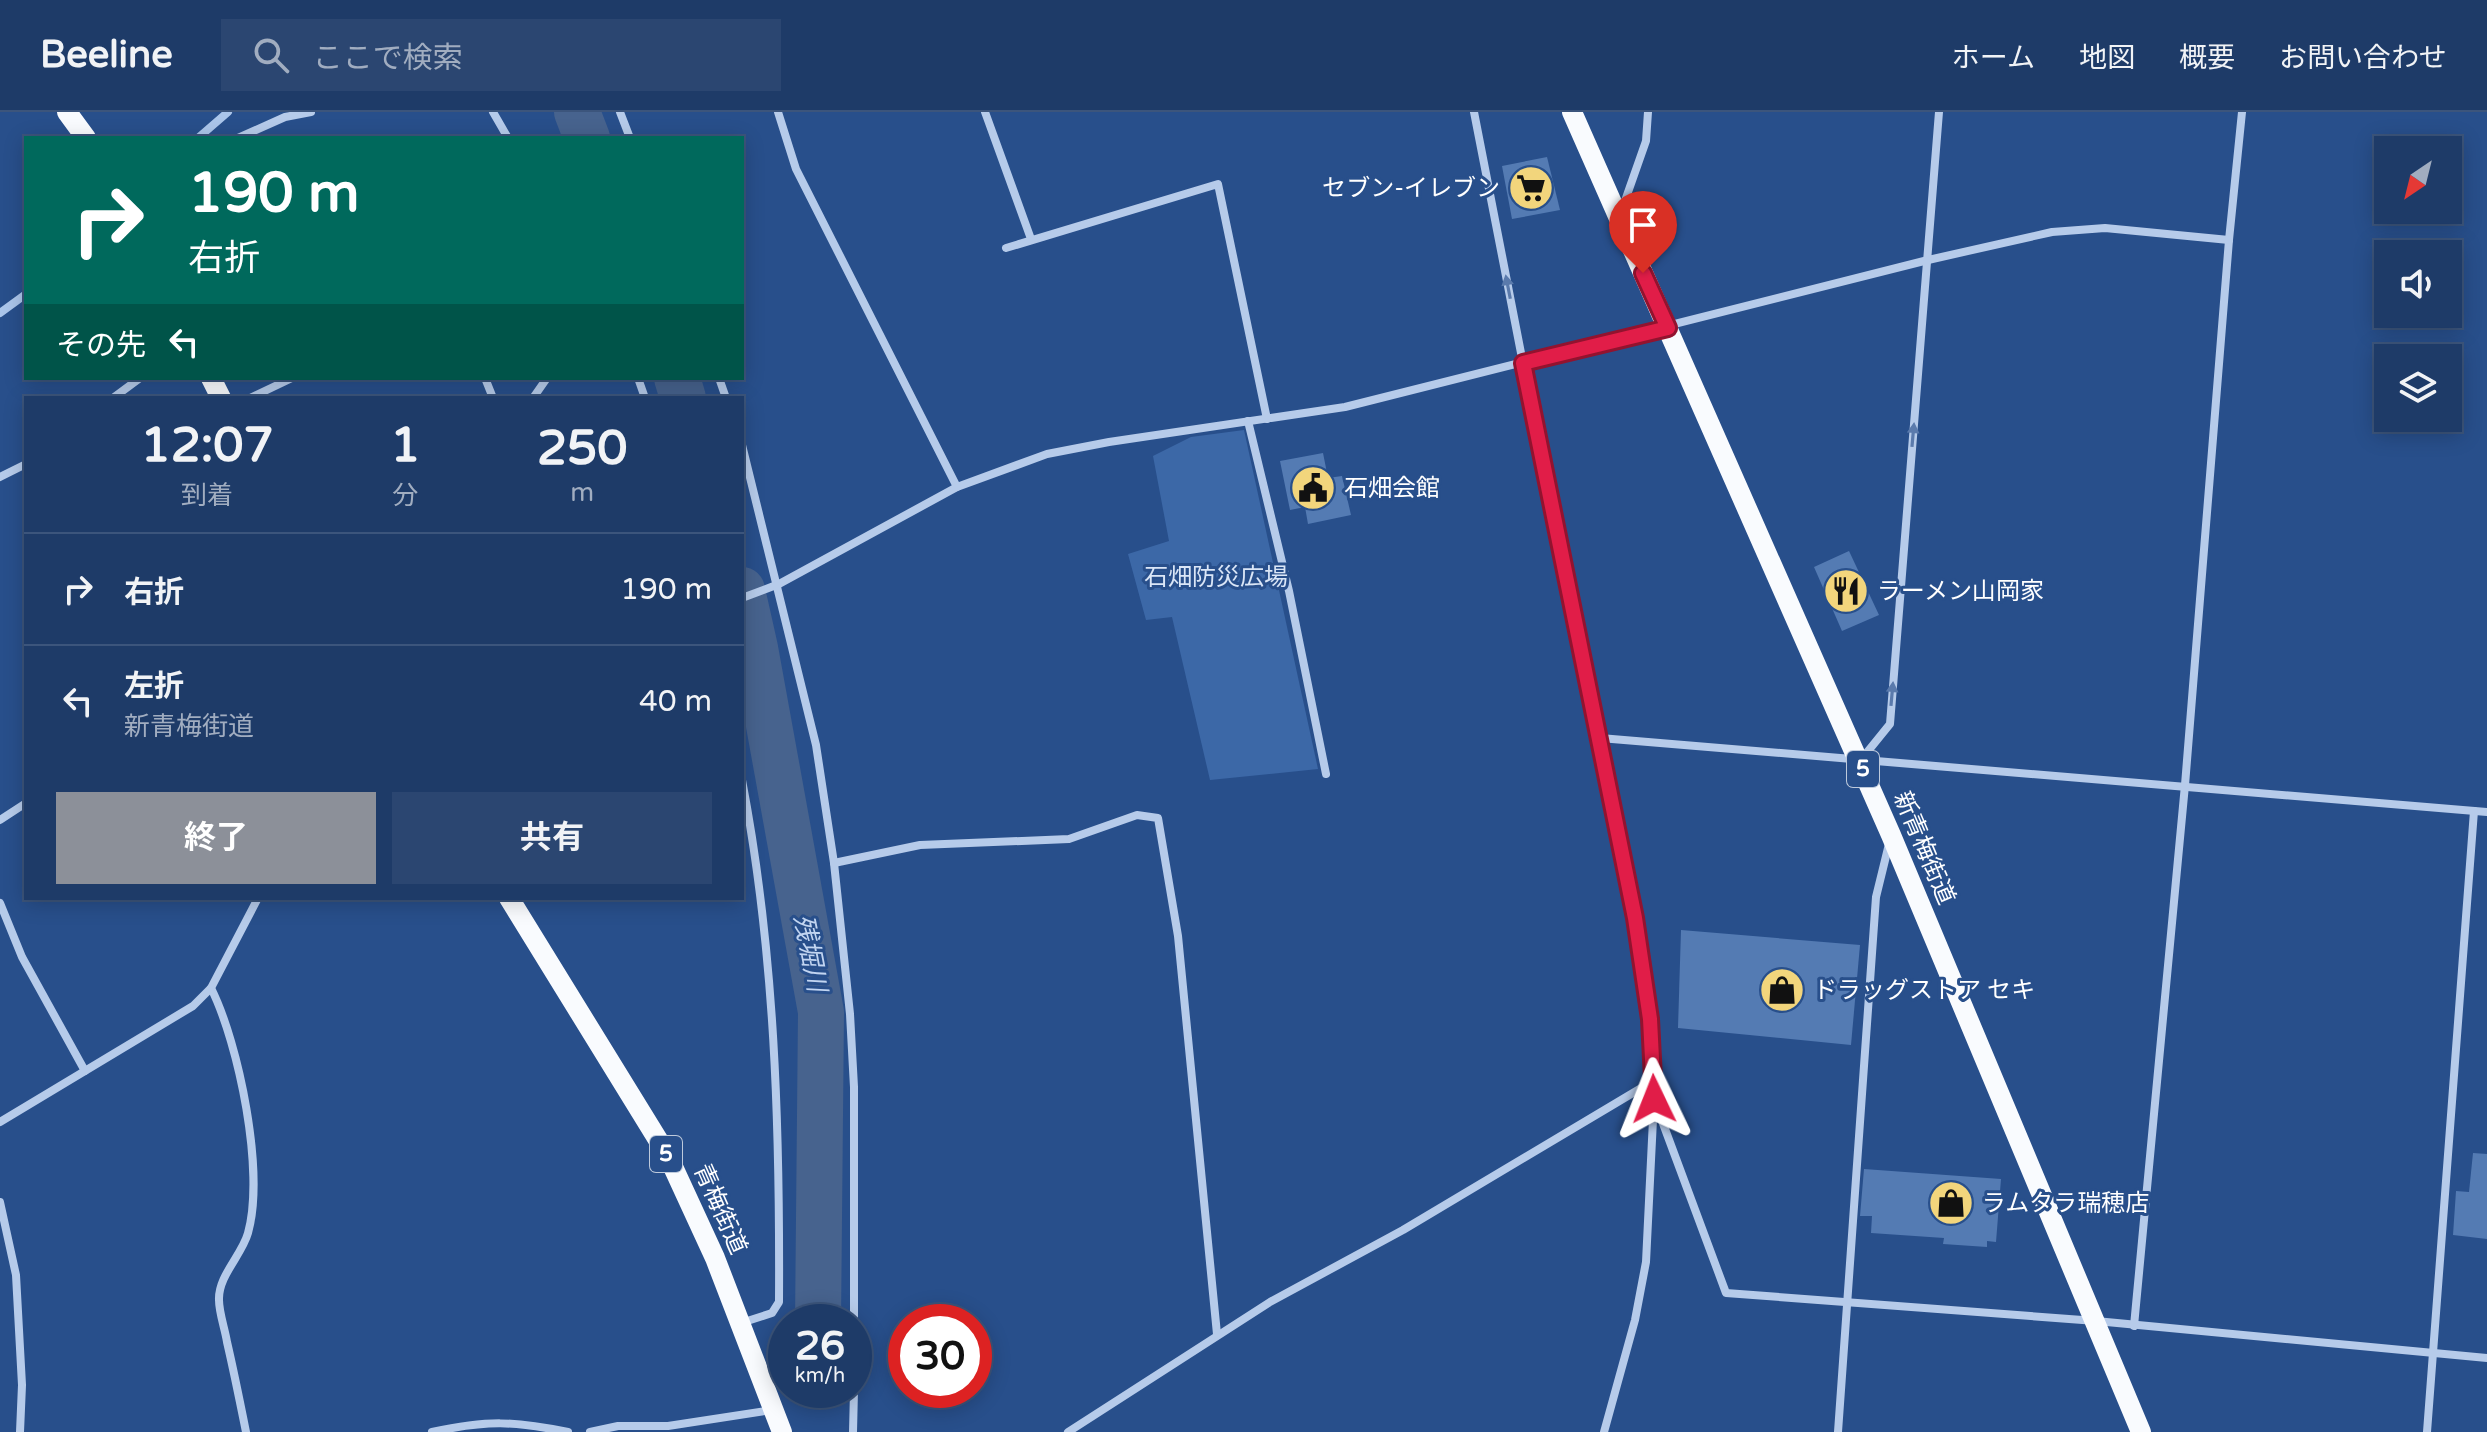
<!DOCTYPE html>
<html lang="ja">
<head>
<meta charset="utf-8">
<style>
  :root { --surface:#1e3b68; --page:#2b4671; --text:#f1f3f6; --muted:#a1adc0; --line:#3c557c; --accent:#8c9099 }
  body { margin:0; font-family:"Varela Round","Noto Sans JP",sans-serif; background:var(--page); color:var(--text); height:100vh; display:flex; flex-direction:column; font-size:30px; white-space:nowrap }
  * { box-sizing:border-box; margin:0 }
  p { font-size:26px; color:var(--muted) }
  .icon { flex:none; width:44px; height:44px; fill:none; stroke:currentColor; stroke-width:2; stroke-linecap:round; stroke-linejoin:round }
  .map { position:relative; flex:1; overflow:hidden }
  .sheet { position:absolute; left:24px; top:284px; width:720px; height:504px; display:flex; flex-direction:column; background:var(--surface); border-radius:0px; box-shadow:0 4px 20px #0003,0 0 0 2px var(--line) }
  .sheet>* { flex:none }
  .top-card { position:absolute; left:24px; top:24px; width:720px; height:244px; border-radius:0px; box-shadow:0 4px 20px #0003,0 0 0 2px var(--line); background:#00695c; color:#fff; overflow:hidden }
  .needle { width:52px; rotate:215deg }
  .fabs { position:absolute; left:2374px; top:24px; display:grid; gap:16px }
  .fabs a { display:grid; place-items:center; width:88px; height:88px; border-radius:0px; background:var(--surface); box-shadow:0 4px 20px #0003,0 0 0 2px var(--line); font-size:40px }
  .speed { position:absolute; left:768px; top:1192px; display:flex; gap:16px; font-size:40px; font-weight:700; text-align:center }
  .speed>* { display:grid; place-content:center; width:104px; height:104px; border-radius:50%; background:var(--surface); box-shadow:0 4px 20px #0003,0 0 0 2px var(--line); line-height:1 }
  .speed small { font-size:20px; font-weight:400 }
  .speed .limit { border:12px solid #d22; background:#fff; color:#111 }
  .pin { position:absolute; display:grid; place-items:center; width:68px; height:68px; color:#fff; margin:-82px -34px; border-radius:50% 50% 50% 0; rotate:-45deg; box-shadow:0 0 8px #0007 }
  .pin .icon { rotate:45deg }
  .me { position:absolute; width:88px; margin:-44px; rotate:358deg; stroke-linejoin:round; filter:drop-shadow(0 0 6px #0008) }
  .turn { display:flex; align-items:center; gap:28px; height:168px; padding:0 32px; font-size:36px }
  .turn .icon { width:104px; height:104px; stroke-width:2.5 }
  .turn b { display:block; font-size:56px; line-height:68px }
  .then { display:flex; align-items:center; height:76px; padding:0 32px; background:#0003; gap:16px; font-size:30px }
  .eta { display:flex; justify-content:space-evenly; align-items:center; height:136px; text-align:center }
  .eta b { font-size:48px; font-weight:700; line-height:56px }
  .action { display:flex; gap:16px; margin-top:auto; padding:16px 32px }
  .action a { flex:1; height:92px; border-radius:0px; background:var(--accent); color:#fff; font-size:32px; font-weight:700; line-height:92px; text-align:center }
  .action a+a { background:var(--page); color:var(--text) }
  ul { padding:0; list-style:none }
  li { display:flex; align-items:center; gap:24px; height:112px; padding:0 32px; border-top:2px solid var(--line) }
  li div { flex:1 }
  li b { display:block; font-size:30px }
  li em { font-style:normal }
  header { display:flex; align-items:center; gap:48px; box-sizing:border-box; height:112px; padding:0 40px; background:var(--surface); border-bottom:2px solid var(--line) }
  header strong { font-size:38px }
  nav { display:flex; gap:44px; margin-inline-start:auto; font-size:28px }
  .search { width:560px; height:72px; background:var(--page); display:flex; align-items:center; gap:20px; box-sizing:border-box; padding:0 28px; border-radius:0px; color:var(--muted); font-size:30px }
  .map>svg:first-child { display:block }
  .green { fill:#3c68a7 }
  .lines { fill:none; stroke-linecap:round; stroke-linejoin:round }
  .stream { stroke:#aac5ea; stroke-width:8 }
  .river { stroke:#47638e; stroke-width:46 }
  .building { fill:#547bb3 }
  .minor { stroke:#b6cbea; stroke-width:8 }
  .primary { stroke:#f9fbfe; stroke-width:20 }
  .oneway { fill:#5a7aac }
  .route-casing { stroke:#92132f; stroke-width:20 }
  .route { stroke:#e11d48; stroke-width:14 }
  .labels { text-anchor:middle; dominant-baseline:central; stroke-width:6; stroke-linejoin:round; paint-order:stroke }
  .shield { fill:#284f8b; stroke:#becadc; stroke-width:2 }
  .shield-label { font-size:22px; font-weight:bold; fill:#fff }
  .poi-label { font-size:24px; fill:#fff; stroke:#284f8b; text-anchor:start }
  .park-label { font-size:24px; fill:#dae6f7; stroke:#284f8b }
  .street-label { font-size:24px; fill:#fff; stroke:#284f8b }
  .water-label { font-size:26px; font-style:italic; fill:#c2d5f1; stroke:#284f8b }
</style>
</head>
<body>
<header>
<strong>Beeline</strong>
<div class="search"><svg class="icon" aria-label="search" viewBox="0 0 24 24"><circle cx="10" cy="10" r="6"/><path d="M15 15l6 6"/></svg>ここで検索</div>
<nav><a>ホーム</a><a>地図</a><a>概要</a><a>お問い合わせ</a></nav>
</header>
<div class="map">
<svg width="2487" height="1320" viewBox="0 0 2487 1320">
  <rect width="100%" height="100%" fill="#284f8b"/>
  <!-- green -->
  <path class="green" d="M 1244,318 L 1318,657 L 1210,668 L 1172,505 L 1146,508 L 1128,442 L 1169,429 L 1153,344 L 1191,325 Z"/>
  <g class="lines">
    <!-- stream -->
    <g class="stream">
      <path d="M 198,26 L 228,0"/>
      <path d="M 0,201 L 26,182"/>
    </g>
    <!-- river -->
    <g class="river">
      <path d="M 577,0 L 587,26"/>
      <path d="M 677,266 L 683,286"/>
      <path d="M 742,478 L 755,536 L 821,900 L 818,1210"/>
    </g>
  </g>
  <!-- building -->
  <g class="building">
    <path d="M 1547,45 L 1560,98 L 1512,107 L 1502,54 Z"/>
    <path d="M 1323,341 L 1328,366 L 1342,364 L 1351,403 L 1308,412 L 1305,395 L 1290,398 L 1280,349 Z"/>
    <path d="M 1849,439 L 1879,503 L 1842,519 L 1814,455 Z"/>
    <path d="M 1681,818 L 1860,833 L 1851,933 L 1678,916 Z"/>
    <path d="M 2473,1041 L 2487,1042 L 2487,1127 L 2453,1123 L 2456,1079 L 2469,1080 Z"/>
    <path d="M 1864,1057 L 2001,1067 L 1996,1130 L 1987,1129 L 1987,1135 L 1943,1132 L 1944,1126 L 1871,1121 L 1872,1104 L 1860,1104 Z"/>
  </g>
  <g class="lines">
    <!-- minor -->
    <g class="minor">
      <path d="M 493,0 L 508,26"/>
      <path d="M 620,0 L 630,26"/>
      <path d="M 778,0 L 796,57 L 957,375"/>
      <path d="M 985,0 L 1031,127"/>
      <path d="M 1474,0 L 1569,487 L 1615,701 L 1650,907 L 1654,987 L 1646,1150 L 1635,1208 L 1604,1320"/>
      <path d="M 238,26 L 285,5 L 311,0"/>
      <path d="M 1620,103 L 1646,29 L 1648,0"/>
      <path d="M 1006,136 L 1218,72 L 1267,307"/>
      <path d="M 485,266 L 493,286"/>
      <path d="M 638,266 L 645,286"/>
      <path d="M 719,266 L 726,286"/>
      <path d="M 113,286 L 140,266"/>
      <path d="M 250,286 L 292,266"/>
      <path d="M 533,286 L 547,266"/>
      <path d="M 1248,309 L 1289,479 L 1326,662"/>
      <path d="M 742,333 L 816,633 L 834,751 L 850,902 L 854,975 L 854,1278"/>
      <path d="M 0,365 L 26,352"/>
      <path d="M 742,486 L 779,472 L 957,375 L 1047,342 L 1109,330 L 1345,295 L 1928,148 L 2052,120 L 2105,116 L 2229,128"/>
      <path d="M 1600,626 L 2487,700"/>
      <path d="M 1860,649 L 1890,612 L 1939,0"/>
      <path d="M 0,708 L 26,691"/>
      <path d="M 834,751 L 920,733 L 1069,727 L 1137,703 L 1158,706 L 1178,824 L 1217,1222"/>
      <path d="M 0,791 L 22,845 L 85,959"/>
      <path d="M 211,876 C 239,932 265,1060 248,1121 C 242,1143 218,1164 219,1188 C 219,1201 225,1217 227,1230 C 234,1260 240,1290 246,1320"/>
      <path d="M 1655,990 L 1726,1181 L 2096,1209 L 2487,1246"/>
      <path d="M 0,1010 L 193,894 L 211,876 L 258,786"/>
      <path d="M 0,1090 L 16,1163 L 22,1273 L 20,1320"/>
      <path d="M 741,1211 L 772,1201 L 779,1190 C 780,1015 775,840 742,668"/>
      <path d="M 2134,1214 L 2185,673 L 2229,128 L 2242,0"/>
      <path d="M 432,1320 C 488,1308 513,1309 568,1320"/>
      <path d="M 590,1320 L 618,1314 L 668,1314 L 772,1298"/>
      <path d="M 853,1320 L 854,1278"/>
      <path d="M 1068,1320 L 1270,1190 L 1403,1118 L 1653,969"/>
      <path d="M 1838,1320 L 1876,785 L 1889,732"/>
      <path d="M 2427,1320 L 2474,699"/>
    </g>
    <!-- primary -->
    <g class="primary">
      <path d="M 67,0 L 86,26"/>
      <path d="M 1572,0 L 1891,723 L 2141,1320"/>
      <path d="M 211,266 L 221,286"/>
      <path d="M 509,786 L 668,1044 L 715,1146 L 782,1320"/>
    </g>
  </g>
  <!-- one-way arrows -->
  <defs><path id="oneway-solid" d="M-6-.8H1V-3.2L6.5 0L1 3.2V.8H-6Z" transform="scale(2)"/></defs>
  <g class="oneway">
    <use href="#oneway-solid" transform="translate(1508 175) rotate(-101)"/>
    <use href="#oneway-solid" transform="translate(1913 323) rotate(-85)"/>
    <use href="#oneway-solid" transform="translate(1892 582) rotate(-85)"/>
  </g>
  <g class="lines">
    <!-- route casing -->
    <g class="route-casing">
      <path id="route" d="M 1643,161 L 1668,216 L 1523,251 L 1635,806 L 1650,907 L 1654,987"/>
    </g>
    <!-- route -->
    <use href="#route" class="route"/>
  </g>
  <!-- icons -->
  <defs>
    <g id="supermarket-disc" transform="scale(2.3)"><circle r="9.5" fill="#f2d57c" stroke="#284f8b"/><path d="M-6-5.5h2.5l.6 2H6L4.5 2H-2.5L-4.4-4H-6ZM-1.5 3.2a1.3 1.3 0 1 0 .1 0ZM3 3.2a1.3 1.3 0 1 0 .1 0Z" fill="#111"/></g>
    <g id="civic-disc" transform="scale(2.3)"><circle r="9.5" fill="#f2d57c" stroke="#284f8b"/><path d="M-.6-6.5H3V-4.5H.6V-3L4-1V1h2V6H-6V1h2V-1L-.6-3ZM-1.2 2.5V6h2.4V2.5Z" fill="#111"/></g>
    <g id="restaurant-disc" transform="scale(2.3)"><circle r="9.5" fill="#f2d57c" stroke="#284f8b"/><path d="M-5-6h1v4h1v-4h1v4h1v-4h1v5L-1.5 .5V6h-2V.5L-5-1ZM5-6V6H3V1.5H1.5Q1.5-4 5-6Z" fill="#111"/></g>
    <g id="shop-disc" transform="scale(2.3)"><circle r="9.5" fill="#f2d57c" stroke="#284f8b"/><path d="M-5-2.5h2.3a2.7 3.5 0 0 1 5.4 0H5L5.5 6h-11ZM-1.5-2.5h3a1.5 2.3 0 0 0-3 0Z" fill="#111"/></g>
  </defs>
  <g fill-rule="evenodd">
    <use href="#supermarket-disc" x="1531" y="76"/>
    <use href="#civic-disc" x="1313" y="376"/>
    <use href="#restaurant-disc" x="1846" y="479"/>
    <use href="#shop-disc" x="1782" y="878"/>
    <use href="#shop-disc" x="1951" y="1091"/>
  </g>
  <g class="labels">
    <!-- shield labels -->
    <g class="shield">
      <rect x="1847" y="639" width="32" height="36" rx="6"/>
      <rect x="650" y="1024" width="32" height="36" rx="6"/>
    </g>
    <g class="shield-label">
      <text x="1863" y="657">5</text>
      <text x="666" y="1042">5</text>
    </g>
    <!-- poi labels -->
    <g class="poi-label">
      <text x="1500" y="76" text-anchor="end">セブン-イレブン</text>
      <text x="1344" y="376">石畑会館</text>
      <text x="1877" y="479">ラーメン山岡家</text>
      <text x="1813" y="878">ドラッグストア セキ</text>
      <text x="1982" y="1091">ラムタラ瑞穂店</text>
    </g>
    <!-- park labels -->
    <g class="park-label">
      <text x="1216" y="465">石畑防災広場</text>
    </g>
    <!-- street labels -->
    <g class="street-label">
      <text transform="translate(1924 736) rotate(67)">新青梅街道</text>
      <text transform="translate(720 1097) rotate(66)">青梅街道</text>
    </g>
    <!-- water labels -->
    <g class="water-label">
      <text transform="translate(810 841) rotate(79)">残堀川</text>
    </g>
  </g>
</svg>
<div class="fabs">
<a><svg class="needle" viewBox="-14 -14 28 28"><path d="M0-13l5 13h-10z" fill="#e53935"/><path d="M0 13l5-13h-10z" fill="#a1adc0"/></svg></a>
<a><svg class="icon" aria-label="sound" viewBox="0 0 24 24"><path d="M4 9h4l5-4v14l-5-4H4zM17 9q2 3 0 6"/></svg></a>
<a><svg class="icon" aria-label="layers" viewBox="0 0 24 24"><path d="M12 4l9 5-9 5-9-5zM3 14l9 5 9-5"/></svg></a>
</div>
<div class="speed"><div>26<small>km/h</small></div><div class="limit">30</div></div>
<div class="pin" style="left:1643px;top:161px;background:#d93025"><svg class="icon" aria-label="arrive" viewBox="0 0 24 24"><path d="M6 21V4h12l-3 4 3 4H6"/></svg></div>
<svg class="me" style="left:1654px;top:987px" viewBox="-20 -20 40 40"><path d="M0-17L14 15 0 8-14 15z" fill="#e11d48" stroke="#fff" stroke-width="4"/></svg>
<div class="top-card">
<div class="turn"><svg class="icon" aria-label="right" viewBox="0 0 24 24"><path d="M7 20v-9h11M14 6l5 5-5 5"/></svg><div><b>190 m</b>右折</div></div>
<div class="then">その先<svg class="icon" aria-label="left" viewBox="0 0 24 24"><path d="M17 20v-9H6M10 6l-5 5 5 5"/></svg></div>
</div>
<section class="sheet">
<div class="eta">
<div><b>12:07</b><p>到着</p></div>
<div><b>1</b><p>分</p></div>
<div><b>250</b><p>m</p></div>
</div>
<ul>
<li><svg class="icon" aria-label="right" viewBox="0 0 24 24"><path d="M7 20v-9h11M14 6l5 5-5 5"/></svg><div><b>右折</b></div><em>190 m</em></li>
<li><svg class="icon" aria-label="left" viewBox="0 0 24 24"><path d="M17 20v-9H6M10 6l-5 5 5 5"/></svg><div><b>左折</b><p>新青梅街道</p></div><em>40 m</em></li>
</ul>
<div class="action"><a>終了</a><a>共有</a></div>
</section>
</div>
</body>
</html>
